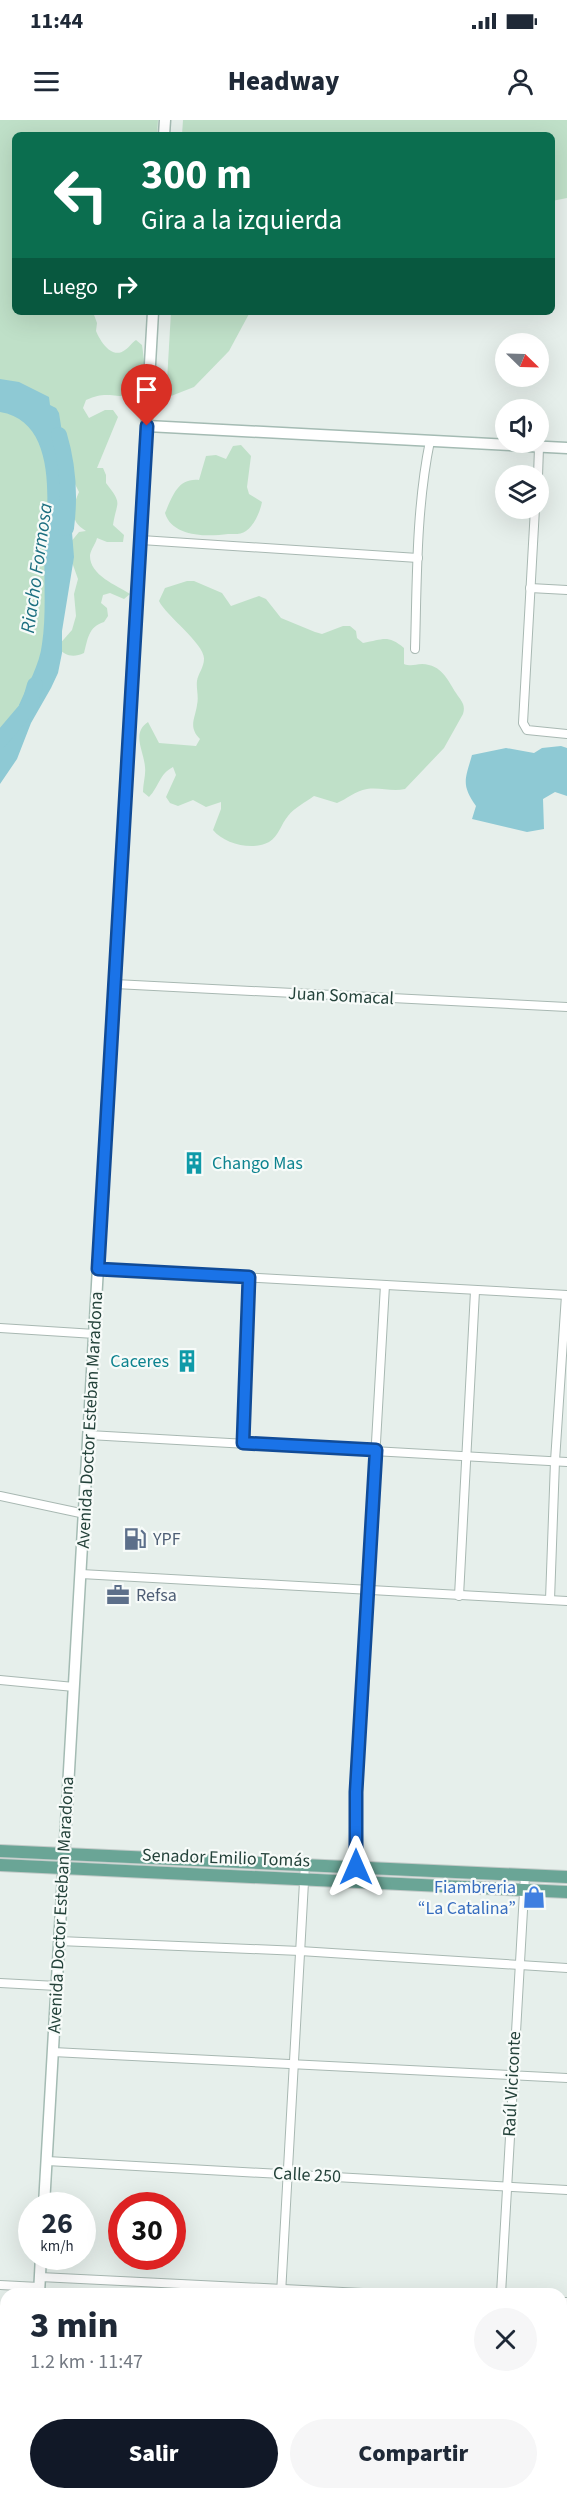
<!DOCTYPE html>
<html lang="es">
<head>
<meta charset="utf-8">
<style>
  :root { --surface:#fff; --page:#f6f6f7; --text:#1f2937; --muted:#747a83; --accent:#111827 }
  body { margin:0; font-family:"Source Sans 3",sans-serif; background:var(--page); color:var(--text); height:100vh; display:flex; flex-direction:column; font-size:22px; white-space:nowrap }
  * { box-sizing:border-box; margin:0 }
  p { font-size:20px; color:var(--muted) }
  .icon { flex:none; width:33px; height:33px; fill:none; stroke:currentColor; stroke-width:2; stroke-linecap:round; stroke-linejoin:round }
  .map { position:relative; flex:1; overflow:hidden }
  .sheet { position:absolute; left:0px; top:2168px; width:567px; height:212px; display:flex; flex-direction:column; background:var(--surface); border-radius:18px 18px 0 0; box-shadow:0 6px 24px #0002 }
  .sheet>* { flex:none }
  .top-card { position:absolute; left:12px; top:12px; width:543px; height:183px; border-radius:9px; box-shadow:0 6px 24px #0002; background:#0b6e4f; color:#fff; overflow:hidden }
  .needle { width:39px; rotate:113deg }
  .buttons { position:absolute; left:495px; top:213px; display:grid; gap:12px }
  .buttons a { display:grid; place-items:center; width:54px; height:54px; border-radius:50%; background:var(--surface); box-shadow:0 6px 24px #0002; font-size:30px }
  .speed { position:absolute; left:18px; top:2072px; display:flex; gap:12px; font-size:30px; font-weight:700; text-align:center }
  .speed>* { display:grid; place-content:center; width:78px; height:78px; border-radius:50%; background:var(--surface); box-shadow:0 6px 24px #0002; line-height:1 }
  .speed small { font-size:15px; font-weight:400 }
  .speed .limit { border:9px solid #d22; background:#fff; color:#111 }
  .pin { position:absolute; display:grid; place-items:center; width:51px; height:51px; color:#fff; margin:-62px -26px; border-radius:50% 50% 50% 0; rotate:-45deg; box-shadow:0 0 6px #0007 }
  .pin .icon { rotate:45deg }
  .me { position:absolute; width:66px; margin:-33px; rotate:0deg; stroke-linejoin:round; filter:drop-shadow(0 0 4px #0008) }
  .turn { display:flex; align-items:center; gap:21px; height:126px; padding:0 30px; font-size:27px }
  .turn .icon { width:78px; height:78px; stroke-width:2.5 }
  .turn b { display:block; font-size:42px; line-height:51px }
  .then { display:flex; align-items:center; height:57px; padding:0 30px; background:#0003; gap:12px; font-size:22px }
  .round { display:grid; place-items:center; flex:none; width:63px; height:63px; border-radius:32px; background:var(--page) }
  .overview { display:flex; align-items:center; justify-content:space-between; height:102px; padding:0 30px }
  h1 { font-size:36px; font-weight:800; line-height:45px }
  .action { display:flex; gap:12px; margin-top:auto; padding:12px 30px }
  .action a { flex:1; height:69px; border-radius:36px; background:var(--accent); color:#fff; font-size:24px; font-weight:800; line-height:69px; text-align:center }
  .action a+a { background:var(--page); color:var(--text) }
  .status { display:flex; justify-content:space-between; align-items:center; height:42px; padding:0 30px; background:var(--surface); direction:ltr }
  .status svg { height:16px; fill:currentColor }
  header { display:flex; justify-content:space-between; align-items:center; height:78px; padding:0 30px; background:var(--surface); font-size:27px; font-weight:800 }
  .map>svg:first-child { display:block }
  .green { fill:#bfe0c8 }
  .water { fill:#8ec9d4 }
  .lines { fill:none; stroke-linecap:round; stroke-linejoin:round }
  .river { stroke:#8ec9d4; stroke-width:16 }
  .minor-casing { stroke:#a8b8b2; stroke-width:10 }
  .secondary-casing { stroke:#a4bbb3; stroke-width:13 }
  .primary-casing { stroke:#c2cac8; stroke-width:14 }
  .minor { stroke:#fff; stroke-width:8 }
  .secondary { stroke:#fff; stroke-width:10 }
  .primary { stroke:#6aa596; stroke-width:12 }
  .route-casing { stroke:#114b97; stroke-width:15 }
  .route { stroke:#1a73e8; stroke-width:10 }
  .labels { text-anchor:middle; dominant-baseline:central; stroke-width:4.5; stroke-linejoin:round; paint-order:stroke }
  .street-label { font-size:18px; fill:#24423a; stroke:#f7fbf9 }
  .culture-label { font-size:18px; fill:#0d838f; stroke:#f7fbf9; text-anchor:start }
  .service-label { font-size:18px; fill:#4e5e75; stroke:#f7fbf9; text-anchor:start }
  .shop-label { font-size:18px; fill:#366cbe; stroke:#f7fbf9; text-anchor:end }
  .water-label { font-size:20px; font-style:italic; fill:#1c6f80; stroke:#f7fbf9 }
</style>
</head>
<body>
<div class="status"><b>11:44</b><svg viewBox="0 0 49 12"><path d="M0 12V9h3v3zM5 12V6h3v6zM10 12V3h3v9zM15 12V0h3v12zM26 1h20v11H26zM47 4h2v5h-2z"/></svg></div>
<header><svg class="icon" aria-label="menu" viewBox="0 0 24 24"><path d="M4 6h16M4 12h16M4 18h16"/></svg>Headway<svg class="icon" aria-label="person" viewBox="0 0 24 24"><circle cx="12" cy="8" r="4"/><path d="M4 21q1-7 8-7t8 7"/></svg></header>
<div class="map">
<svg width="567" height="2378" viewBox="0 0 567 2378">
  <rect width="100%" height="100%" fill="#e6efeb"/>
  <!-- green -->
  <g class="green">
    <path d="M 0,0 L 158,0 L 157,15 L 15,15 L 15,192 L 93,192 L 97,203 L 96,211 C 100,221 112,240 125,230 C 130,227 131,223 136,220 L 142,225 C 144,239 150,275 129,276 C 110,277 106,271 86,280 L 83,288 L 89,298 L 105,290 L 113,290 L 118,297 L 97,348 L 103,348 L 106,355 L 106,363 C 123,385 117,380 113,405 L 124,415 L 123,422 L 107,422 L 97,418 C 96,423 91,429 90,435 C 89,455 116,465 130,474 L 124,479 L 110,473 L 103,475 L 101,483 L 107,488 L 108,496 L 104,502 C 88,507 88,519 84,533 C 73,538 65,536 57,527 L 72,510 L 76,496 L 74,474 L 78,459 L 73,445 L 70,423 L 79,412 L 86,411 C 69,401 72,388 79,372 L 66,346 L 53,504 L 29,586 L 0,620 Z"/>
    <path d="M 183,0 L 567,0 L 567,78 L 552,81 L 552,15 L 182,15 Z"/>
    <path d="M 171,192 L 250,192 L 229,231 L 194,267 L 166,278 Z"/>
    <path d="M 241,325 L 251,336 L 247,367 L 249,374 L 262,382 C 260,392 254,406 246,411 C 241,415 234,414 228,414 C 207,417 172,417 165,393 C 173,375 178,358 199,360 L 206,336 L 216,335 L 226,339 L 233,326 Z"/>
    <path d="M 187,461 L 194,461 L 222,473 L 231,486 L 259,476 L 266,479 L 281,498 L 315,512 L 322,514 L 343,506 L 350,506 L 356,511 L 357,518 L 363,523 C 383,520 387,514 404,528 L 404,544 C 412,547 415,544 422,544 C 442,545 447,559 456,573 C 461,581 466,584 463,594 L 444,628 L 405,669 C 392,672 380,667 367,669 C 355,671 347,679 337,683 L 314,676 C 306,682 294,688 288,696 C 281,704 279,716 269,722 C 253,731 224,724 213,710 L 221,689 L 221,682 L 206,687 L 193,680 L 178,686 L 170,683 L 166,677 L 176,655 L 173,647 C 159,654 159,667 149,677 L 143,672 C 143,663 146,655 145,647 C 144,631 131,613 148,602 L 159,623 L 196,626 L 200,619 C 188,607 195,599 197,585 C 199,577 196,568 197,561 C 198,554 204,547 204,539 C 205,524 166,496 159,481 L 165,468 Z"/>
  </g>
  <!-- water -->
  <g class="water">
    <path d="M 0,259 L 19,262 L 49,277 L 50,285 L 56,288 L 59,293 L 66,338 L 74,437 L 62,511 L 62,533 L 58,553 L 51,568 L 31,603 L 17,639 L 0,664 L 0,615 L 29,587 L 19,585 C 27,566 40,544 42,524 C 47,491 43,456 45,423 C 48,382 57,301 0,292 Z"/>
    <path d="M 561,626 L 567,628 L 567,676 L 555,672 L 543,679 L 544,709 L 527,712 L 472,699 L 476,686 C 461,664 465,660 472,635 L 506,628 L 534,633 L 542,628 Z"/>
  </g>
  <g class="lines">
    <!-- river -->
    <g class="river">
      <path d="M 59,315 C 68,345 70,377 66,408"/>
      <path d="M 0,620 L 29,586 L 35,565"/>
    </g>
    <!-- minor casing -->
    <g class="minor-casing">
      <g id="minor">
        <path d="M 538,356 L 539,327"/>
        <path d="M 535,388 L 523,603 L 527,610 L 567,614"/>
        <path d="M 141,420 L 418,438"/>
        <path d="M 530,468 L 567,470"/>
        <path d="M 415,529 C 417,461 416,389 430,321"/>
        <path d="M 115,864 L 567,887"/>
        <path d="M 98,1149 L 567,1175"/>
        <path d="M 0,1208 L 95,1214"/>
        <path d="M 89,1315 L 567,1342"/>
        <path d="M 243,1323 L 249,1157"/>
        <path d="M 0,1376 L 85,1394"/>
        <path d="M 81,1454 L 567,1481"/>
        <path d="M 459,1476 L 475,1171"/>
        <path d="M 550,1480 L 555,1341 L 566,1175"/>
        <path d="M 0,1560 L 74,1567"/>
        <path d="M 355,1747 L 356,1672 L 385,1165"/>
        <path d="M 59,1821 L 300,1831 L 567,1848"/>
        <path d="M 0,1863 L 57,1866"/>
        <path d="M 53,1932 L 567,1958"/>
        <path d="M 47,2041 L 567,2070"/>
        <path d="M 40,2157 L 383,2174"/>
        <path d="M 0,2165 L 39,2167"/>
        <path d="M 281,2174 L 305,1744"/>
        <path d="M 501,2174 L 525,1755"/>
        <path d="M 561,2182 L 567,2182"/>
        <path d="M 561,2293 L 567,2293"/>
        <path d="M 189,2373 L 275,2378"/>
        <path d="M 489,2378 L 490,2373"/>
      </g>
    </g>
    <!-- secondary casing -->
    <g class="secondary-casing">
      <g id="secondary">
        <path d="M 164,15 L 165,0"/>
        <path d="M 147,306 L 567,328"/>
        <path d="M 44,2085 L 153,192"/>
        <path d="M 39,2174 L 41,2136"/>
        <path d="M 27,2378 L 27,2373"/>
      </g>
    </g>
    <!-- primary casing -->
    <g class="primary-casing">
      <g id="primary">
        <path d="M 0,1731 L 567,1757"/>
        <path d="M 0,1745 L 567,1772"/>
      </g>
    </g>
    <!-- minor -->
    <use href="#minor" class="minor"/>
    <!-- secondary -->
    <use href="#secondary" class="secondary"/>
    <!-- primary -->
    <use href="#primary" class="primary"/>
  </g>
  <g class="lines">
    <!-- route casing -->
    <g class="route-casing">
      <path id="route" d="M 147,306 L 98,1149 L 249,1157 L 243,1323 L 376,1330 L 356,1672 L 356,1747"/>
    </g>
    <!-- route -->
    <use href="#route" class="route"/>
  </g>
  <!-- icons -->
  <defs>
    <g id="building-bare" transform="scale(1.8)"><path d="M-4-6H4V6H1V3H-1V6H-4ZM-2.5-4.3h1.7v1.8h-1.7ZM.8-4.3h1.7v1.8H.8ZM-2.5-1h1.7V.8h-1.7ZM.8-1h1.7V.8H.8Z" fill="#0f9aa8" stroke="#f7fbf9" stroke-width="2.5" paint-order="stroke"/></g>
    <g id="fuel-bare" transform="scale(1.8)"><path d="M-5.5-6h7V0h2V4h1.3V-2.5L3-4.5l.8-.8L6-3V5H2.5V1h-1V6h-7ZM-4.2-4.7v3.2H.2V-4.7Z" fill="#5c6f8a" stroke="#f7fbf9" stroke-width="2.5" paint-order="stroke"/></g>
    <g id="office-bare" transform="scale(1.8)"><path d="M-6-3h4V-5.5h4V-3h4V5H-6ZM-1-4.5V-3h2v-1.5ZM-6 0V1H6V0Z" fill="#5c6f8a" stroke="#f7fbf9" stroke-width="2.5" paint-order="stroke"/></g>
    <g id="shop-bare" transform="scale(1.8)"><path d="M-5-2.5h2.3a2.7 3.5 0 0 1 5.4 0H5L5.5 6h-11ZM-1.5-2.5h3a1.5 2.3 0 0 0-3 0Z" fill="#3f7fe0" stroke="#f7fbf9" stroke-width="2.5" paint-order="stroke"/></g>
  </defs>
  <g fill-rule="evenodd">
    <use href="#building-bare" x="194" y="1043"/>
    <use href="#building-bare" x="187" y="1241"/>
    <use href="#fuel-bare" x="135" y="1419"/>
    <use href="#office-bare" x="118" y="1475"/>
    <use href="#shop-bare" x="534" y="1777"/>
  </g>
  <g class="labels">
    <!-- street labels -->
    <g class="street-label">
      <text transform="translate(341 876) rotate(3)">Juan Somacal</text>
      <text transform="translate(90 1300) rotate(-87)">Avenida Doctor Esteban Maradona</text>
      <text transform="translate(226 1738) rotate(2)">Senador Emilio Tomás</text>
      <text transform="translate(61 1785) rotate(-87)">Avenida Doctor Esteban Maradona</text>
      <text transform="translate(512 1964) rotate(-87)">Raúl Viciconte</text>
      <text transform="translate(307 2055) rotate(3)">Calle 250</text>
    </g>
    <!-- culture labels -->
    <g class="culture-label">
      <text x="212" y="1043">Chango Mas</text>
      <text x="169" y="1241" text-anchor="end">Caceres</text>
    </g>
    <!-- service labels -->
    <g class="service-label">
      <text x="153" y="1419">YPF</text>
      <text x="136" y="1475">Refsa</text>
    </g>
    <!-- shop labels -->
    <g class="shop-label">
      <text x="516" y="1767">Fiambreria<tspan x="516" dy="21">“La Catalina”</tspan></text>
    </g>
    <!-- water labels -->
    <g class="water-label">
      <text transform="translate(37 448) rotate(-82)">Riacho Formosa</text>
    </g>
  </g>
</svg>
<div class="buttons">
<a><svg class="needle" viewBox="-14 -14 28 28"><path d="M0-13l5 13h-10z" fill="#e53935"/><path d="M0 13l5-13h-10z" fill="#747a83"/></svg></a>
<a><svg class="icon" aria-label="sound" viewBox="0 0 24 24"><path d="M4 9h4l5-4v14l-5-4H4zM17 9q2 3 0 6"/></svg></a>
<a><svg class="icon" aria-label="layers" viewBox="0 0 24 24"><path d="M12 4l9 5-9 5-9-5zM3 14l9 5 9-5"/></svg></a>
</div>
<div class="speed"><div>26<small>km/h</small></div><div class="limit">30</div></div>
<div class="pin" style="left:147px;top:306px;background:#d93025"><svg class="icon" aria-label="arrive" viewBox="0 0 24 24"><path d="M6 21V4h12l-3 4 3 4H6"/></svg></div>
<svg class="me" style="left:356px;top:1747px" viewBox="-20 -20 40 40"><path d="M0-17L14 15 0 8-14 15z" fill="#1a73e8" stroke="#fff" stroke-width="4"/></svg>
<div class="top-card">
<div class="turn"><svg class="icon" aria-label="left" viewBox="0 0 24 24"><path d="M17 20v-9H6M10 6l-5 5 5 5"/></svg><div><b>300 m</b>Gira a la izquierda</div></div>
<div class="then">Luego<svg class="icon" aria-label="right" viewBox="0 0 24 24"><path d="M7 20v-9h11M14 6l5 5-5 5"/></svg></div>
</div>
<section class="sheet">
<div class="overview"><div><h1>3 min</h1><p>1.2 km · 11:47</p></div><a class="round"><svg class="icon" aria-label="close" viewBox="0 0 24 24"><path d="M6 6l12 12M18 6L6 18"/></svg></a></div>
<div class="action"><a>Salir</a><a>Compartir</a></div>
</section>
</div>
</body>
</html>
